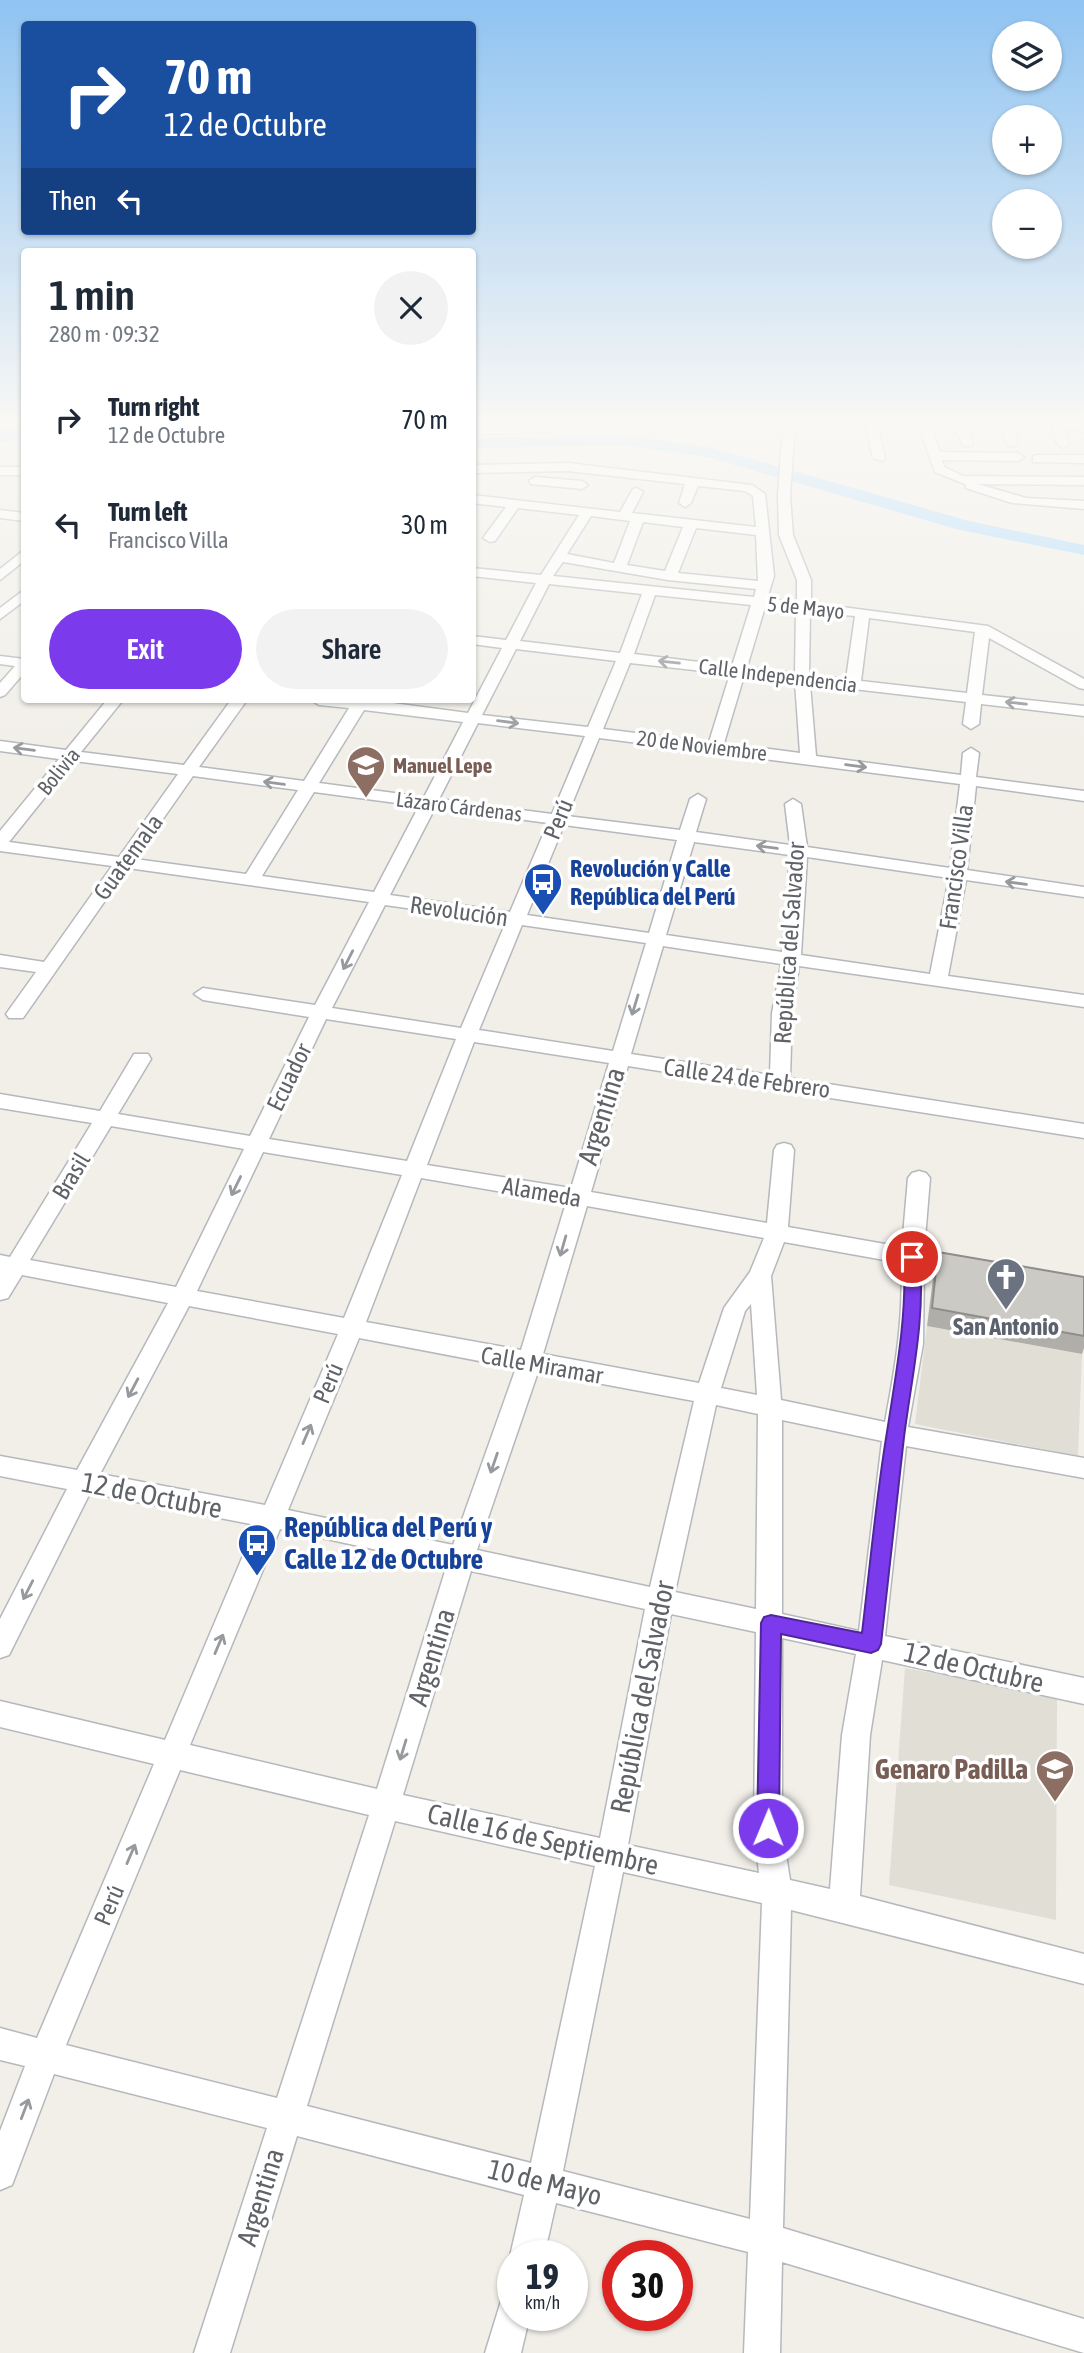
<!DOCTYPE html>
<html lang="en">
<head>
<meta charset="utf-8">
<style>
  :root { --surface:#fff; --page:#f2f2f3; --text:#1f2937; --muted:#747a83; --accent:#7c3aed }
  body { margin:0; font-family:"Asap Condensed",sans-serif; background:var(--page); color:var(--text); height:100vh; display:flex; flex-direction:column; font-size:26px; white-space:nowrap }
  * { box-sizing:border-box; margin:0 }
  p { font-size:23px; color:var(--muted) }
  .icon { flex:none; width:38px; height:38px; fill:none; stroke:currentColor; stroke-width:2; stroke-linecap:round; stroke-linejoin:round }
  .map { position:relative; flex:1; overflow:hidden }
  .side { position:absolute; left:21px; top:248px; width:455px; height:455px; display:flex; flex-direction:column; background:var(--surface); border-radius:7px; box-shadow:0 2px 5px #0004 }
  .side>* { flex:none }
  .banner { position:absolute; left:21px; top:21px; width:455px; height:214px; border-radius:7px; box-shadow:0 2px 5px #0004; background:#1a4fa0; color:#fff; overflow:hidden }
  .buttons { position:absolute; left:992px; top:21px; display:grid; gap:14px }
  .buttons a { display:grid; place-items:center; width:70px; height:70px; border-radius:50%; background:var(--surface); box-shadow:0 2px 5px #0004; font-size:35px }
  .speed { position:absolute; left:497px; top:2240px; display:flex; gap:14px; font-size:35px; font-weight:700; text-align:center }
  .speed>* { display:grid; place-content:center; width:91px; height:91px; border-radius:50%; background:var(--surface); box-shadow:0 2px 5px #0004; line-height:1 }
  .speed small { font-size:18px; font-weight:400 }
  .speed .limit { border:10px solid #d22; background:#fff; color:#111 }
  .pin { position:absolute; display:grid; place-items:center; width:60px; height:60px; color:#fff; margin:-30px; border:4px solid #fff; border-radius:50%; box-shadow:0 2px 7px #0007 }
  .me { position:absolute; width:77px; margin:-38px; rotate:1deg; stroke-linejoin:round; filter:drop-shadow(0 0 5px #0008) }
  .turn { display:flex; align-items:center; gap:24px; height:147px; padding:0 28px; font-size:32px }
  .turn .icon { width:91px; height:91px; stroke-width:2.5 }
  .turn b { display:block; font-size:49px; line-height:60px }
  .then { display:flex; align-items:center; height:66px; padding:0 28px; background:#0003; gap:14px; font-size:26px }
  .round { display:grid; place-items:center; flex:none; width:74px; height:74px; border-radius:37px; background:var(--page) }
  .headline { display:flex; align-items:center; justify-content:space-between; height:119px; padding:0 28px }
  h1 { font-size:42px; font-weight:600; line-height:52px }
  .primary-button { display:flex; gap:14px; margin-top:auto; padding:14px 28px }
  .primary-button a { flex:1; height:80px; border-radius:42px; background:var(--accent); color:#fff; font-size:28px; font-weight:600; line-height:80px; text-align:center }
  .primary-button a+a { background:var(--page); color:var(--text) }
  ul { padding:0; list-style:none }
  li { display:flex; align-items:center; gap:21px; height:105px; padding:0 28px }
  li div { flex:1 }
  li b { display:block; font-size:26px }
  li em { font-style:normal }
  .map>svg:first-child { display:block }
  .education { fill:#e1ded6 }
  .lines { fill:none; stroke-linecap:round; stroke-linejoin:round }
  .river { fill:#aadaff; fill-rule:evenodd }
  .minor-casing { stroke:#b5b8bc; stroke-width:3 }
  .minor { fill:#fff; fill-rule:evenodd }
  .wall { fill:#afaea9 }
  .building { fill:#cccac5; stroke:#8f8d8a; stroke-width:2 }
  .oneway { stroke:#979a9d }
  .route { fill:#7c3aed; stroke:#51269a; stroke-width:2 }
  .labels { text-anchor:middle; dominant-baseline:central; stroke-width:7; stroke-linejoin:round; paint-order:stroke }
  .far-street-label { font-size:21px; fill:#5f6368; stroke:#fff }
  .far-education-label { font-size:21px; font-weight:bold; fill:#785e54; stroke:#fff; text-anchor:start }
  .street-label { font-size:24px; fill:#5f6368; stroke:#fff }
  .transit-label { font-size:24px; font-weight:bold; fill:#164399; stroke:#fff; text-anchor:start }
  .worship-label { font-size:24px; font-weight:bold; fill:#5b616d; stroke:#fff }
  .near-street-label { font-size:28px; fill:#5f6368; stroke:#fff }
  .near-transit-label { font-size:28px; font-weight:bold; fill:#164399; stroke:#fff; text-anchor:start }
  .near-education-label { font-size:28px; font-weight:bold; fill:#785e54; stroke:#fff; text-anchor:end }
</style>
</head>
<body>
<div class="map">
<svg width="1084" height="2353" viewBox="0 0 1084 2353">
  <rect width="100%" height="100%" fill="#f1efe8"/>
  <!-- education -->
  <g class="education">
    <path d="M 927,1326 L 1082,1354 L 1078,1456 L 915,1424 Z"/>
    <path d="M 905,1668 L 1057,1696 L 1056,1920 L 889,1885 Z"/>
  </g>
  <g class="lines">
    <!-- river -->
    <g class="river">
      <path d="M 24,429 L 24,439 L 0,443 L 0,433 Z"/>
      <path d="M 622,435 L 709,447 L 969,521 L 1084,545 L 1084,555 L 960,530 L 707,457 L 622,445 L 472,448 L 472,438 Z"/>
    </g>
    <!-- minor casing -->
    <g class="minor-casing">
      <g id="minor">
        <path d="M 0,424 L 24,424 L 24,427 L 0,430 Z"/>
        <path d="M 559,424 L 557,431 L 553,432 L 472,434 L 472,426 Z"/>
        <path d="M 790,424 L 802,424 L 794,438 L 790,496 L 793,535 L 811,580 L 811,603 L 988,626 L 1084,679 L 1084,689 L 1079,688 L 989,638 L 982,695 L 1084,706 L 1084,716 L 981,704 L 979,724 L 971,729 L 963,724 L 966,702 L 810,684 L 816,756 L 961,775 L 963,753 L 971,748 L 979,753 L 976,777 L 1084,791 L 1084,801 L 976,786 L 967,870 L 1084,887 L 1084,897 L 966,880 L 948,976 L 1084,995 L 1084,1007 L 799,966 L 792,1013 L 790,1078 L 1084,1124 L 1084,1138 L 628,1066 L 591,1192 L 767,1223 L 774,1150 L 777,1145 L 784,1143 L 791,1145 L 794,1150 L 788,1227 L 902,1247 L 908,1178 L 912,1173 L 919,1171 L 926,1173 L 930,1178 L 924,1251 L 972,1260 L 975,1266 L 972,1272 L 964,1274 L 924,1267 L 923,1344 L 908,1427 L 1084,1458 L 1084,1478 L 906,1446 L 885,1636 L 1084,1678 L 1084,1704 L 882,1660 L 870,1735 L 860,1896 L 1084,1954 L 1084,1984 L 791,1910 L 783,2228 L 1084,2319 L 1084,2353 L 782,2262 L 780,2353 L 744,2353 L 748,2252 L 556,2203 L 544,2256 L 513,2256 L 513,2263 L 510,2256 L 524,2195 L 297,2136 L 230,2353 L 194,2353 L 267,2128 L 54,2074 L 12,2185 L 0,2190 L 0,2131 L 25,2066 L 0,2060 L 0,2028 L 37,2038 L 154,1764 L 0,1727 L 0,1701 L 165,1740 L 256,1525 L 90,1493 L 9,1655 L 0,1658 L 0,1619 L 67,1489 L 0,1476 L 0,1456 L 77,1470 L 168,1303 L 22,1275 L 8,1298 L 0,1300 L 0,1255 L 10,1257 L 92,1123 L 0,1108 L 0,1094 L 100,1111 L 134,1054 L 148,1054 L 151,1059 L 118,1114 L 250,1136 L 309,1017 L 203,1000 L 194,994 L 203,988 L 315,1005 L 369,902 L 128,868 L 23,1018 L 9,1018 L 6,1014 L 36,972 L 0,967 L 0,955 L 44,962 L 112,866 L 0,851 L 0,831 L 59,759 L 0,751 L 0,741 L 66,750 L 107,700 L 123,700 L 81,752 L 184,765 L 231,700 L 247,700 L 199,767 L 304,781 L 349,708 L 319,705 L 311,700 L 370,700 L 468,713 L 502,648 L 472,644 L 472,636 L 506,640 L 536,583 L 472,576 L 472,568 L 541,575 L 579,515 L 518,508 L 495,541 L 490,542 L 483,538 L 506,507 L 472,503 L 472,495 L 620,512 L 633,489 L 637,488 L 643,492 L 632,513 L 756,527 L 753,496 L 745,491 L 698,486 L 691,503 L 685,507 L 679,503 L 685,484 L 568,471 L 472,473 L 472,465 L 568,463 L 752,485 L 765,494 L 774,576 L 767,599 L 797,602 L 797,580 L 779,535 L 778,496 L 782,438 ZM 591,516 L 630,521 L 614,563 L 567,554 ZM 643,522 L 683,527 L 665,571 L 627,565 ZM 696,528 L 756,535 L 758,581 L 678,573 ZM 563,562 L 668,580 L 756,589 L 754,597 L 553,576 ZM 549,584 L 642,594 L 620,653 L 520,641 ZM 655,595 L 751,605 L 732,666 L 634,654 ZM 765,607 L 796,610 L 795,673 L 747,667 ZM 810,612 L 855,616 L 846,679 L 809,675 ZM 869,618 L 975,632 L 967,693 L 861,681 ZM 516,649 L 616,661 L 588,727 L 482,715 ZM 630,663 L 730,674 L 709,742 L 603,729 ZM 744,676 L 795,682 L 800,753 L 724,743 ZM 364,710 L 463,722 L 424,797 L 319,783 ZM 478,723 L 585,736 L 552,814 L 439,799 ZM 599,738 L 960,784 L 950,868 L 807,847 L 801,804 L 793,799 L 785,804 L 790,845 L 696,832 L 706,799 L 698,794 L 690,799 L 680,830 L 567,816 ZM 74,761 L 178,774 L 119,857 L 9,842 ZM 193,776 L 298,790 L 246,874 L 135,859 ZM 314,792 L 419,806 L 374,892 L 262,876 ZM 435,808 L 548,823 L 510,912 L 390,895 ZM 564,825 L 677,840 L 649,933 L 527,915 ZM 694,842 L 790,855 L 782,952 L 666,935 ZM 807,857 L 949,878 L 930,974 L 801,955 ZM 385,905 L 506,922 L 461,1028 L 332,1008 ZM 522,925 L 646,943 L 613,1051 L 479,1030 ZM 663,946 L 781,964 L 772,1013 L 770,1075 L 631,1054 ZM 326,1019 L 456,1039 L 407,1161 L 269,1139 ZM 474,1042 L 609,1063 L 571,1188 L 427,1165 ZM 111,1126 L 244,1149 L 176,1287 L 30,1260 ZM 263,1152 L 402,1175 L 344,1318 L 197,1291 ZM 421,1178 L 566,1203 L 521,1350 L 366,1322 ZM 587,1206 L 764,1238 L 750,1272 L 724,1308 L 699,1383 L 543,1354 ZM 784,1242 L 901,1263 C 904,1318 895,1369 885,1422 L 781,1400 L 771,1276 ZM 751,1304 L 757,1395 L 721,1388 L 745,1311 ZM 189,1306 L 338,1334 L 265,1505 L 100,1474 ZM 359,1338 L 516,1368 L 453,1545 L 288,1510 ZM 538,1372 L 694,1401 L 650,1587 L 477,1550 ZM 716,1405 L 758,1414 L 756,1609 L 675,1592 ZM 782,1420 L 882,1441 L 859,1631 L 782,1614 ZM 280,1529 L 447,1565 L 377,1789 L 190,1745 ZM 471,1571 L 645,1609 L 600,1838 L 403,1795 ZM 671,1614 L 756,1632 L 754,1828 L 759,1873 L 628,1845 ZM 782,1638 L 856,1654 L 842,1735 L 830,1889 L 790,1880 L 782,1828 ZM 180,1770 L 369,1815 L 277,2098 L 66,2045 ZM 395,1821 L 595,1866 L 531,2163 L 307,2106 ZM 623,1872 L 762,1903 L 750,2219 L 563,2171 Z"/>
        <path d="M 865,424 L 877,424 L 885,458 L 883,461 L 873,458 Z"/>
        <path d="M 918,424 L 930,424 L 940,452 L 1018,453 L 1024,457 L 1018,461 L 942,460 L 944,467 L 963,476 L 1084,477 L 1084,485 L 978,484 L 1026,498 L 1084,501 L 1084,509 L 1012,503 L 966,488 L 965,484 L 935,472 Z"/>
        <path d="M 953,424 L 965,424 L 973,443 L 971,446 L 963,446 Z"/>
        <path d="M 999,424 L 1011,424 L 1018,443 L 1016,446 L 1008,446 Z"/>
        <path d="M 1051,424 L 1084,424 L 1084,432 L 1064,427 L 1069,444 L 1063,448 L 1057,444 Z"/>
        <path d="M 1037,455 L 1084,455 L 1084,463 L 1033,462 L 1033,456 Z"/>
        <rect x="0" y="467" width="24" height="8"/>
        <path d="M 535,477 L 582,481 L 588,485 L 582,489 L 531,484 L 529,481 Z"/>
        <path d="M 0,510 L 24,513 L 24,521 L 0,518 Z"/>
        <path d="M 24,550 L 24,561 L 0,580 L 0,569 Z"/>
        <path d="M 24,590 L 24,601 L 0,619 L 0,608 Z"/>
        <path d="M 0,656 L 24,659 L 24,673 L 5,695 L 0,697 L 0,683 L 15,666 L 0,664 Z"/>
        <path d="M 513,2296 L 513,2315 L 530,2315 L 521,2353 L 485,2353 L 501,2301 Z"/>
      </g>
    </g>
    <!-- minor -->
    <use href="#minor" class="minor"/>
  </g>
  <!-- wall -->
  <path class="wall" d="M 938,1252 L 1084,1277 L 1084,1348 L 1082,1354 L 927,1326 L 934,1270 Z"/>
  <!-- building -->
  <path class="building" d="M 938,1252 L 1084,1277 L 1084,1336 L 932,1308 Z"/>
  <!-- one-way arrows -->
  <defs><path id="oneway-shaft" d="M-6 0H5M1.5-3L5.5 0L1.5 3" fill="none" stroke-width="1.6" stroke-linecap="round" stroke-linejoin="round" transform="scale(1.75)"/></defs>
  <g class="oneway">
    <use href="#oneway-shaft" transform="translate(669 662) rotate(-174)"/>
    <use href="#oneway-shaft" transform="translate(1016 703) rotate(-174)"/>
    <use href="#oneway-shaft" transform="translate(508 722) rotate(7)"/>
    <use href="#oneway-shaft" transform="translate(24 749) rotate(-173)"/>
    <use href="#oneway-shaft" transform="translate(856 766) rotate(8)"/>
    <use href="#oneway-shaft" transform="translate(274 783) rotate(-172)"/>
    <use href="#oneway-shaft" transform="translate(767 847) rotate(-173)"/>
    <use href="#oneway-shaft" transform="translate(1016 883) rotate(-172)"/>
    <use href="#oneway-shaft" transform="translate(348 960) rotate(117)"/>
    <use href="#oneway-shaft" transform="translate(635 1005) rotate(107)"/>
    <use href="#oneway-shaft" transform="translate(236 1186) rotate(116)"/>
    <use href="#oneway-shaft" transform="translate(563 1246) rotate(106)"/>
    <use href="#oneway-shaft" transform="translate(133 1388) rotate(118)"/>
    <use href="#oneway-shaft" transform="translate(307 1434) rotate(-67)"/>
    <use href="#oneway-shaft" transform="translate(494 1463) rotate(109)"/>
    <use href="#oneway-shaft" transform="translate(28 1590) rotate(117)"/>
    <use href="#oneway-shaft" transform="translate(219 1644) rotate(-67)"/>
    <use href="#oneway-shaft" transform="translate(403 1750) rotate(107)"/>
    <use href="#oneway-shaft" transform="translate(131 1854) rotate(-67)"/>
    <use href="#oneway-shaft" transform="translate(25 2109) rotate(-69)"/>
  </g>
  <!-- sky -->
  <linearGradient id="sky" x2="0" y2="1"><stop stop-color="#8fc3f1"/><stop offset="0.56" stop-color="#f9f8f5"/><stop offset="1" stop-color="#f9f8f5" stop-opacity="0"/></linearGradient>
  <rect width="1084" height="753" fill="url(#sky)"/>
  <!-- route -->
  <path class="route" d="M 912,1251 L 920,1257 C 925,1322 912,1374 904,1437 C 896,1506 889,1575 881,1644 L 878,1650 L 871,1653 L 781,1634 L 779,1828 L 776,1836 L 768,1839 L 760,1836 L 757,1828 L 761,1623 L 764,1617 L 771,1615 L 862,1633 C 870,1566 876,1498 887,1432 C 896,1373 907,1317 904,1257 Z"/>
  <!-- icons -->
  <defs>
    <g id="school-pin" transform="scale(2.0125)"><path d="M0 17L-7.5 6A9.5 9.5 0 1 1 7.5 6Z" fill="#8d6e63" stroke="#fff"/><path d="M0-5L7-2L0 1L-7-2ZM-4 1L0 2.5L4 1V4Q0 6-4 4Z" fill="#fff"/></g>
    <g id="bus-pin" transform="scale(2.0125)"><path d="M0 17L-7.5 6A9.5 9.5 0 1 1 7.5 6Z" fill="#1a4fb4" stroke="#fff"/><path d="M-5-6H5V4H4V6H2V4H-2V6H-4V4H-5ZM-3.5-4V0h7V-4ZM-3.5 1.2v1.5H-2V1.2ZM2 1.2v1.5H3.5V1.2Z" fill="#fff"/></g>
    <g id="church-pin" transform="scale(2.0125)"><path d="M0 17L-7.5 6A9.5 9.5 0 1 1 7.5 6Z" fill="#6b7280" stroke="#fff"/><path d="M-1.2-6h2.4v3.5h3.3v2.4h-3.3V6h-2.4V-.1h-3.3v-2.4h3.3Z" fill="#fff"/></g>
  </defs>
  <g fill-rule="evenodd">
    <use href="#school-pin" x="366" y="765"/>
    <use href="#bus-pin" x="543" y="882"/>
    <use href="#church-pin" x="1006" y="1277"/>
    <use href="#bus-pin" x="257" y="1543"/>
    <use href="#school-pin" x="1055" y="1769"/>
  </g>
  <g class="labels">
    <!-- far-street labels -->
    <g class="far-street-label">
      <text transform="translate(806 607) rotate(6)">5 de Mayo</text>
      <text transform="translate(778 675) rotate(7)">Calle Independencia</text>
      <text transform="translate(702 745) rotate(7)">20 de Noviembre</text>
      <text transform="translate(58 771) rotate(-51)">Bolivia</text>
      <text transform="translate(459 806) rotate(7)">Lázaro Cárdenas</text>
    </g>
    <!-- far-education labels -->
    <g class="far-education-label">
      <text x="393" y="765">Manuel Lepe</text>
    </g>
    <!-- street labels -->
    <g class="street-label">
      <text transform="translate(558 819) rotate(-68)">Perú</text>
      <text transform="translate(128 857) rotate(-54)">Guatemala</text>
      <text transform="translate(956 867) rotate(-82)">Francisco Villa</text>
      <text transform="translate(459 911) rotate(8)">Revolución</text>
      <text transform="translate(789 943) rotate(-86)">República del Salvador</text>
      <text transform="translate(289 1077) rotate(-64)">Ecuador</text>
      <text transform="translate(747 1078) rotate(8)">Calle 24 de Febrero</text>
      <text transform="translate(71 1176) rotate(-59)">Brasil</text>
      <text transform="translate(542 1192) rotate(10)">Alameda</text>
      <text transform="translate(542 1365) rotate(10)">Calle Miramar</text>
      <text transform="translate(328 1383) rotate(-67)">Perú</text>
      <text transform="translate(109 1905) rotate(-67)">Perú</text>
    </g>
    <!-- transit labels -->
    <g class="transit-label">
      <text x="570" y="868">Revolución y Calle<tspan x="570" dy="28">República del Perú</tspan></text>
    </g>
    <!-- worship labels -->
    <g class="worship-label">
      <text x="1006" y="1326">San Antonio</text>
    </g>
    <!-- near-street labels -->
    <g class="near-street-label">
      <text transform="translate(601 1116) rotate(-73)">Argentina</text>
      <text transform="translate(152 1495) rotate(11)">12 de Octubre</text>
      <text transform="translate(431 1657) rotate(-73)">Argentina</text>
      <text transform="translate(974 1667) rotate(13)">12 de Octubre</text>
      <text transform="translate(642 1697) rotate(-79)">República del Salvador</text>
      <text transform="translate(543 1839) rotate(13)">Calle 16 de Septiembre</text>
      <text transform="translate(545 2182) rotate(14)">10 de Mayo</text>
      <text transform="translate(260 2197) rotate(-73)">Argentina</text>
    </g>
    <!-- near-transit labels -->
    <g class="near-transit-label">
      <text x="284" y="1527">República del Perú y<tspan x="284" dy="32">Calle 12 de Octubre</tspan></text>
    </g>
    <!-- near-education labels -->
    <g class="near-education-label">
      <text x="1028" y="1769">Genaro Padilla</text>
    </g>
  </g>
</svg>
<div class="buttons">
<a><svg class="icon" aria-label="layers" viewBox="0 0 24 24"><path d="M12 4l9 5-9 5-9-5zM3 14l9 5 9-5"/></svg></a>
<a>+</a>
<a>−</a>
</div>
<div class="speed"><div>19<small>km/h</small></div><div class="limit">30</div></div>
<div class="pin" style="left:912px;top:1257px;background:#d93025"><svg class="icon" aria-label="arrive" viewBox="0 0 24 24"><path d="M6 21V4h12l-3 4 3 4H6"/></svg></div>
<svg class="me" style="left:768px;top:1828px" viewBox="-20 -20 40 40"><circle r="17" fill="#7c3aed" stroke="#fff" stroke-width="3"/><path d="M0-11L8 9 0 5-8 9z" fill="#fff"/></svg>
<div class="banner">
<div class="turn"><svg class="icon" aria-label="right" viewBox="0 0 24 24"><path d="M7 20v-9h11M14 6l5 5-5 5"/></svg><div><b>70 m</b>12 de Octubre</div></div>
<div class="then">Then<svg class="icon" aria-label="left" viewBox="0 0 24 24"><path d="M17 20v-9H6M10 6l-5 5 5 5"/></svg></div>
</div>
<section class="side">
<div class="headline"><div><h1>1 min</h1><p>280 m · 09:32</p></div><a class="round"><svg class="icon" aria-label="close" viewBox="0 0 24 24"><path d="M6 6l12 12M18 6L6 18"/></svg></a></div>
<ul>
<li><svg class="icon" aria-label="right" viewBox="0 0 24 24"><path d="M7 20v-9h11M14 6l5 5-5 5"/></svg><div><b>Turn right</b><p>12 de Octubre</p></div><em>70 m</em></li>
<li><svg class="icon" aria-label="left" viewBox="0 0 24 24"><path d="M17 20v-9H6M10 6l-5 5 5 5"/></svg><div><b>Turn left</b><p>Francisco Villa</p></div><em>30 m</em></li>
</ul>
<div class="primary-button"><a>Exit</a><a>Share</a></div>
</section>
</div>
</body>
</html>
